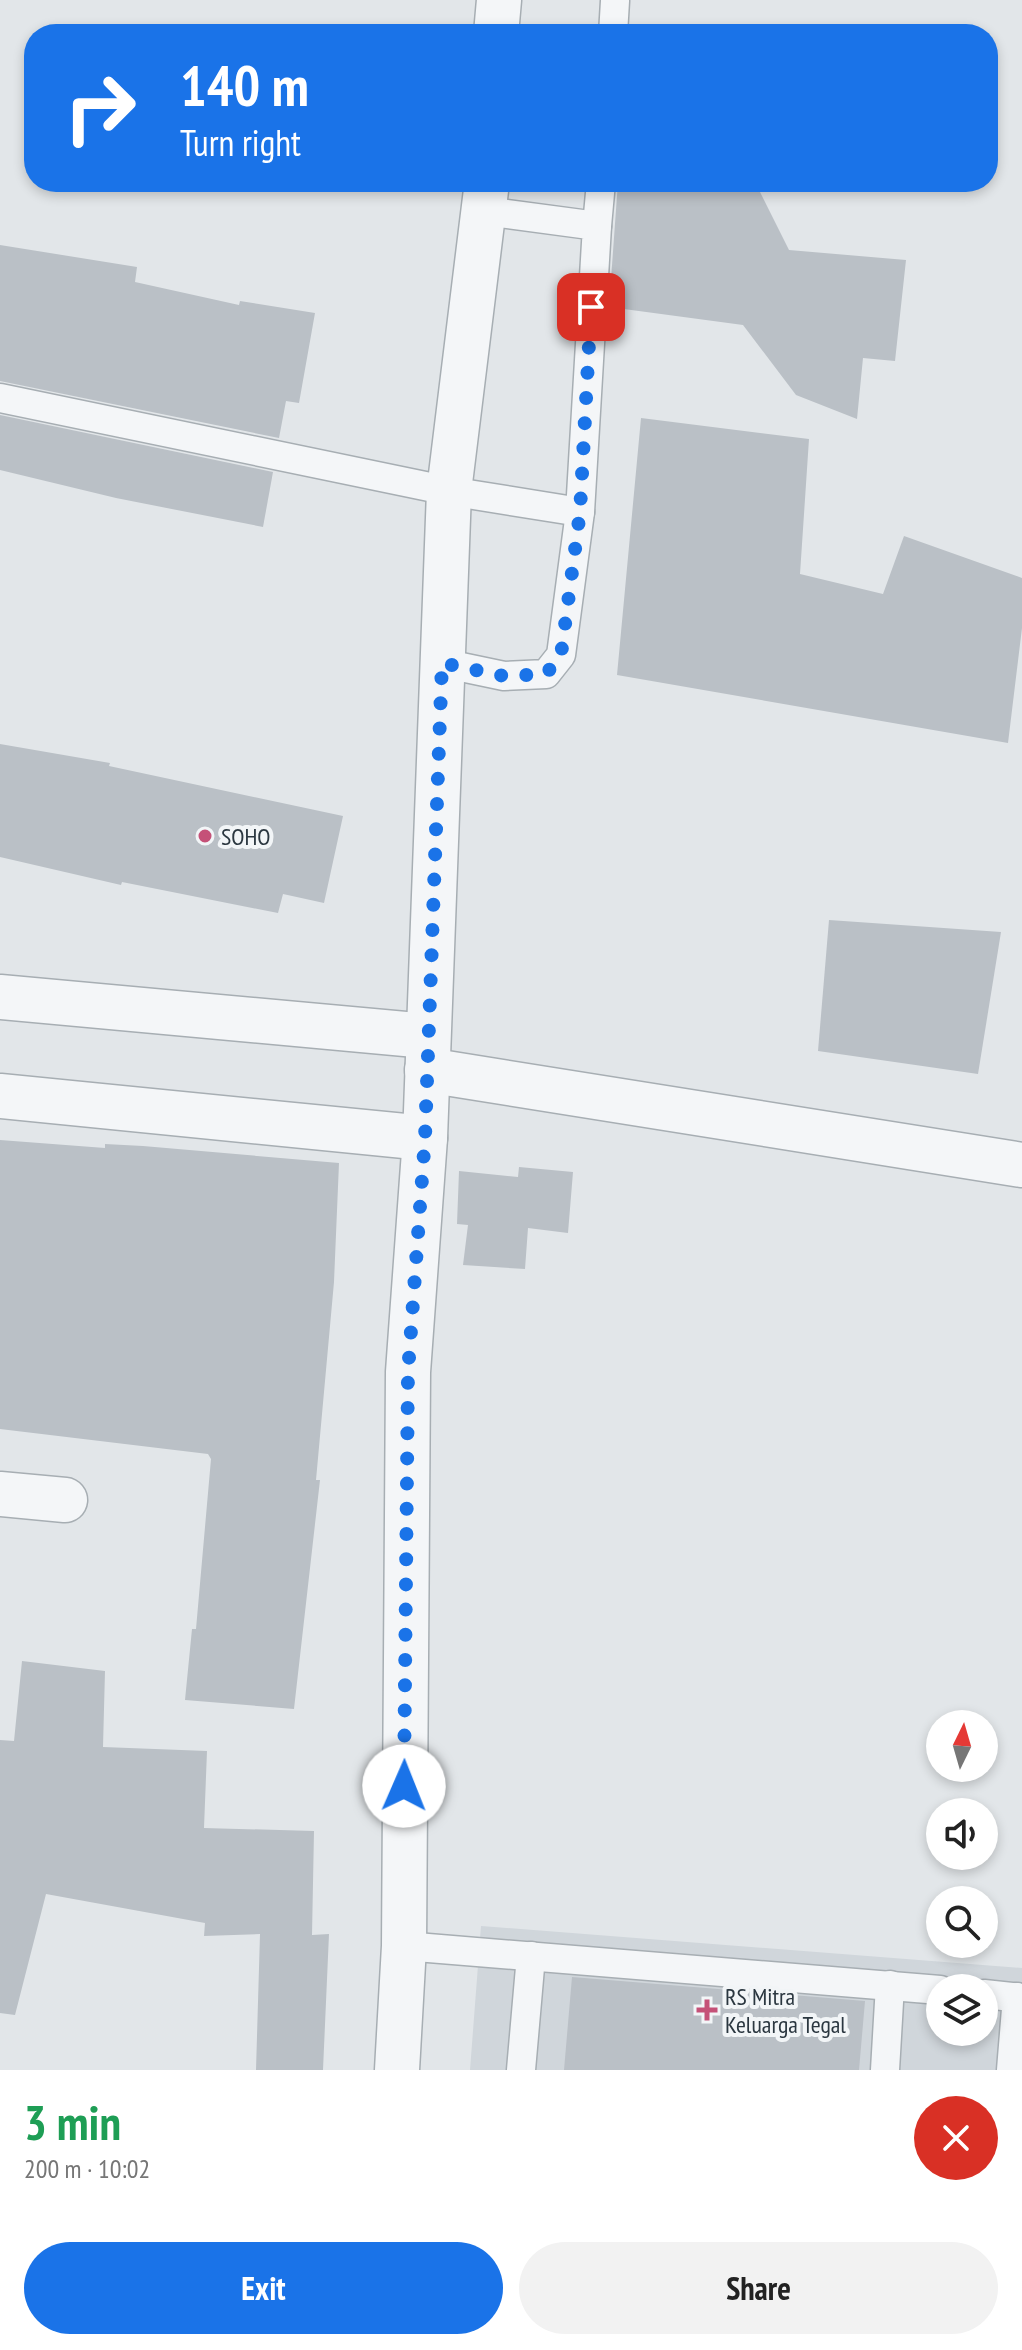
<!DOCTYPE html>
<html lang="en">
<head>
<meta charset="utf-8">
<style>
  :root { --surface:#fff; --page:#f2f2f2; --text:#222; --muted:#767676; --accent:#1a73e8 }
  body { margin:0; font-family:"PT Sans Narrow",sans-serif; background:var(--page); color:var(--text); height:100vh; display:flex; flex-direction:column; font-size:30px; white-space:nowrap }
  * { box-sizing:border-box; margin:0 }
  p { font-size:26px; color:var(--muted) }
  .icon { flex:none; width:44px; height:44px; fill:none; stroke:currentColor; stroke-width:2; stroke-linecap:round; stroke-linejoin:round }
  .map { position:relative; height:2070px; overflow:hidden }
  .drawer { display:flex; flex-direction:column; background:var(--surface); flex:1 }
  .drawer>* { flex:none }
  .hud { position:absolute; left:24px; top:24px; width:974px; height:168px; border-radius:32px; box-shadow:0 4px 12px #0003; background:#1a73e8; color:#fff; overflow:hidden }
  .needle { width:52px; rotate:5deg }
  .fabs { position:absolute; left:926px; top:1710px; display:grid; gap:16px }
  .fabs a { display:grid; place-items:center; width:72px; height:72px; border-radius:50%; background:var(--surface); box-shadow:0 4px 12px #0003; font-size:40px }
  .pin { position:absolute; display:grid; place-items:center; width:68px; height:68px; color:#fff; margin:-34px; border-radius:16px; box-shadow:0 4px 12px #0006 }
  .me { position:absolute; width:88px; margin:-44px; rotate:1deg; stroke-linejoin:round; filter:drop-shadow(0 0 6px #0008) }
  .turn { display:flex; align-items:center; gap:28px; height:168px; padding:0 24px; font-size:36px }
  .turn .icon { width:104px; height:104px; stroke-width:2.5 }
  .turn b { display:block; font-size:56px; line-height:68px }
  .round { display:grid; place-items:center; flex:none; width:84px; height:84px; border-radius:42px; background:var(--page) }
  .head { display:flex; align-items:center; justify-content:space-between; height:136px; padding:0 24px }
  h1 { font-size:48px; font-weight:700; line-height:60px; color:#1e9e55 }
  .action { display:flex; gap:16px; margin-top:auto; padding:16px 24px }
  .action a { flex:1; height:92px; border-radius:48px; background:var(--accent); color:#fff; font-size:32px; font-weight:700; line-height:92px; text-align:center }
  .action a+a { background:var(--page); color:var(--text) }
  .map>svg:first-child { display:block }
  .built { fill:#d0d6db; fill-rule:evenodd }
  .building { fill:#bac0c6 }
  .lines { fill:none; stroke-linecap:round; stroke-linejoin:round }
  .lane-casing { stroke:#a7aeb3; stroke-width:31 }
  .street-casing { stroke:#a7aeb3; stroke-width:47 }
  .lane { stroke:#f4f6f8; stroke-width:28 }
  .street { stroke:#f4f6f8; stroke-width:44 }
  .route { stroke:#1a73e8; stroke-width:14; stroke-dasharray:0 25.2 }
  .poi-dot { fill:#c55178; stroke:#f2f5f7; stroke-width:3 }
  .labels { text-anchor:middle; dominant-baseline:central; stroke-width:8; stroke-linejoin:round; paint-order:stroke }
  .poi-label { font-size:24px; fill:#2b3740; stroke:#f2f5f7; text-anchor:start }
</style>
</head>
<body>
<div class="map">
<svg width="1022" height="2070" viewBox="0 0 1022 2070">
  <rect width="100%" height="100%" fill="#e2e6e9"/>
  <!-- built -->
  <path class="built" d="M 481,1926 L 1022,1968 L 1022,2070 L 470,2070 ZM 940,1988 L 984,1988 L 984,2032 L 940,2032 Z"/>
  <!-- building -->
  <g class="building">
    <path d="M 618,182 L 755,182 L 789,250 L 906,260 L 895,361 L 863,358 L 857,419 L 796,395 L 743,325 L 609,307 Z"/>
    <path d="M 0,245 L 137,267 L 135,282 L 239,305 L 240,301 L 315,313 L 299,403 L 286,401 L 279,438 L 0,381 Z"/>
    <path d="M 0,415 L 273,472 L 263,527 L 116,498 L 0,470 Z"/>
    <path d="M 641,418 L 809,439 L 800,574 L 883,594 L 904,536 L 1022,578 L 1022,628 L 1008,743 L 617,675 Z"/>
    <path d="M 0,744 L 110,763 L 109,766 L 343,816 L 324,903 L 283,894 L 278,913 L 122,882 L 121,885 L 0,857 Z"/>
    <path d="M 829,920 L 1001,932 L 978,1074 L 818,1051 Z"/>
    <path d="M 0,1140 L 105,1148 L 105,1144 L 143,1146 L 339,1163 L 334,1282 L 316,1480 L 320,1480 L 294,1709 L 185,1700 L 192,1629 L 196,1629 L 211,1459 L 208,1454 L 0,1429 Z"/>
    <path d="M 519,1167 L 573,1172 L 568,1233 L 528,1228 L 525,1269 L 463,1265 L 468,1225 L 457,1224 L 459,1171 L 518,1177 Z"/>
    <path d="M 22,1661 L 105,1671 L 103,1747 L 207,1751 L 204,1828 L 314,1831 L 312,1935 L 329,1934 L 323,2070 L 256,2070 L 260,1934 L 204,1936 L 205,1923 L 46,1894 L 15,2015 L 0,2013 L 0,1740 L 14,1741 Z"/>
    <path d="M 572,1977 L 865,2001 L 859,2070 L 564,2070 Z"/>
  </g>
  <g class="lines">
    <!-- lane casing -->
    <g class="lane-casing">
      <g id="lane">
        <path d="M 613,34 L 615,1"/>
        <path d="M 597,226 L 601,182"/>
        <path d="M 0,398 L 449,491 L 580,512"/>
        <path d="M 442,663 L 504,676 L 546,674 L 561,655 L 580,512 L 597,226 L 485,211"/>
        <path d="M 404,1946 L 940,1990"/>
        <path d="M 984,1994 L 1022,1998"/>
        <path d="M 521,2070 L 531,1956"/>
        <path d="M 885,2070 L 890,1985"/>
        <path d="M 1011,2070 L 1017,1997"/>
      </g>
    </g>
    <!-- street casing -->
    <g class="street-casing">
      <g id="street">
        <path d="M 496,34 L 499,0"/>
        <path d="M 0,997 L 427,1036"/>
        <path d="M 427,1070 L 1022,1165"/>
        <path d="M 0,1096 L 425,1138"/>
        <path d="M 0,1494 L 65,1500"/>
        <path d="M 397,2070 L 404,1946 L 408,1372 L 425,1138 L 449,491 L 487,182"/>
      </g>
    </g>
    <!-- lane -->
    <use href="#lane" class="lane"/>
    <!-- street -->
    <use href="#street" class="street"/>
  </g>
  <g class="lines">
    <!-- route -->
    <path class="route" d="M 404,1786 L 408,1372 L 425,1138 L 442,663 L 504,676 L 546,674 L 561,655 L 580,512 L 591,307"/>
  </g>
  <!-- markers -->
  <g class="poi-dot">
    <circle cx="205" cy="836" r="8"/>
    <path d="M703 1998h8v8h8v8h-8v8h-8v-8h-8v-8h8z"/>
  </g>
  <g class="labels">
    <!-- poi labels -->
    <g class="poi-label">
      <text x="221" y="836">SOHO</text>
      <text x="725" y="1996">RS Mitra<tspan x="725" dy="28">Keluarga Tegal</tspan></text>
    </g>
  </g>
</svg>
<div class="fabs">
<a><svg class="needle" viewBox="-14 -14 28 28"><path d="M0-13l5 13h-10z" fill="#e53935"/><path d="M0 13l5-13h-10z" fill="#767676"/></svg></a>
<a><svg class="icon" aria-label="sound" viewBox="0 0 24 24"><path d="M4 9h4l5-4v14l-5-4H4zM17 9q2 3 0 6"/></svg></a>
<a><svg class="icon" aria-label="search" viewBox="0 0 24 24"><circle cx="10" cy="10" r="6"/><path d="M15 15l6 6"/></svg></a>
<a><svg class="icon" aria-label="layers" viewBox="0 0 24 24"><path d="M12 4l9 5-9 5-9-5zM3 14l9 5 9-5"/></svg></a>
</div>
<div class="pin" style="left:591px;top:307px;background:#d93025"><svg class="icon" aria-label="arrive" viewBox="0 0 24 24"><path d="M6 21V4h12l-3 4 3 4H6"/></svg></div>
<svg class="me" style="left:404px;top:1786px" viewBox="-20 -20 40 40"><circle r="19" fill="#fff"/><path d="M0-13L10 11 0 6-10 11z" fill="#1a73e8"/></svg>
<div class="hud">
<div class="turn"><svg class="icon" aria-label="right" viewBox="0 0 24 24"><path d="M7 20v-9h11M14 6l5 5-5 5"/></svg><div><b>140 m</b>Turn right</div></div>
</div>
</div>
<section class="drawer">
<div class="head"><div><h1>3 min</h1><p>200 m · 10:02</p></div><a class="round" style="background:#d93025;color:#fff"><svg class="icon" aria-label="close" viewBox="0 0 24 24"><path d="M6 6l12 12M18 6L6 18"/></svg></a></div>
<div class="action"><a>Exit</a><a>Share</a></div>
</section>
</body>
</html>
